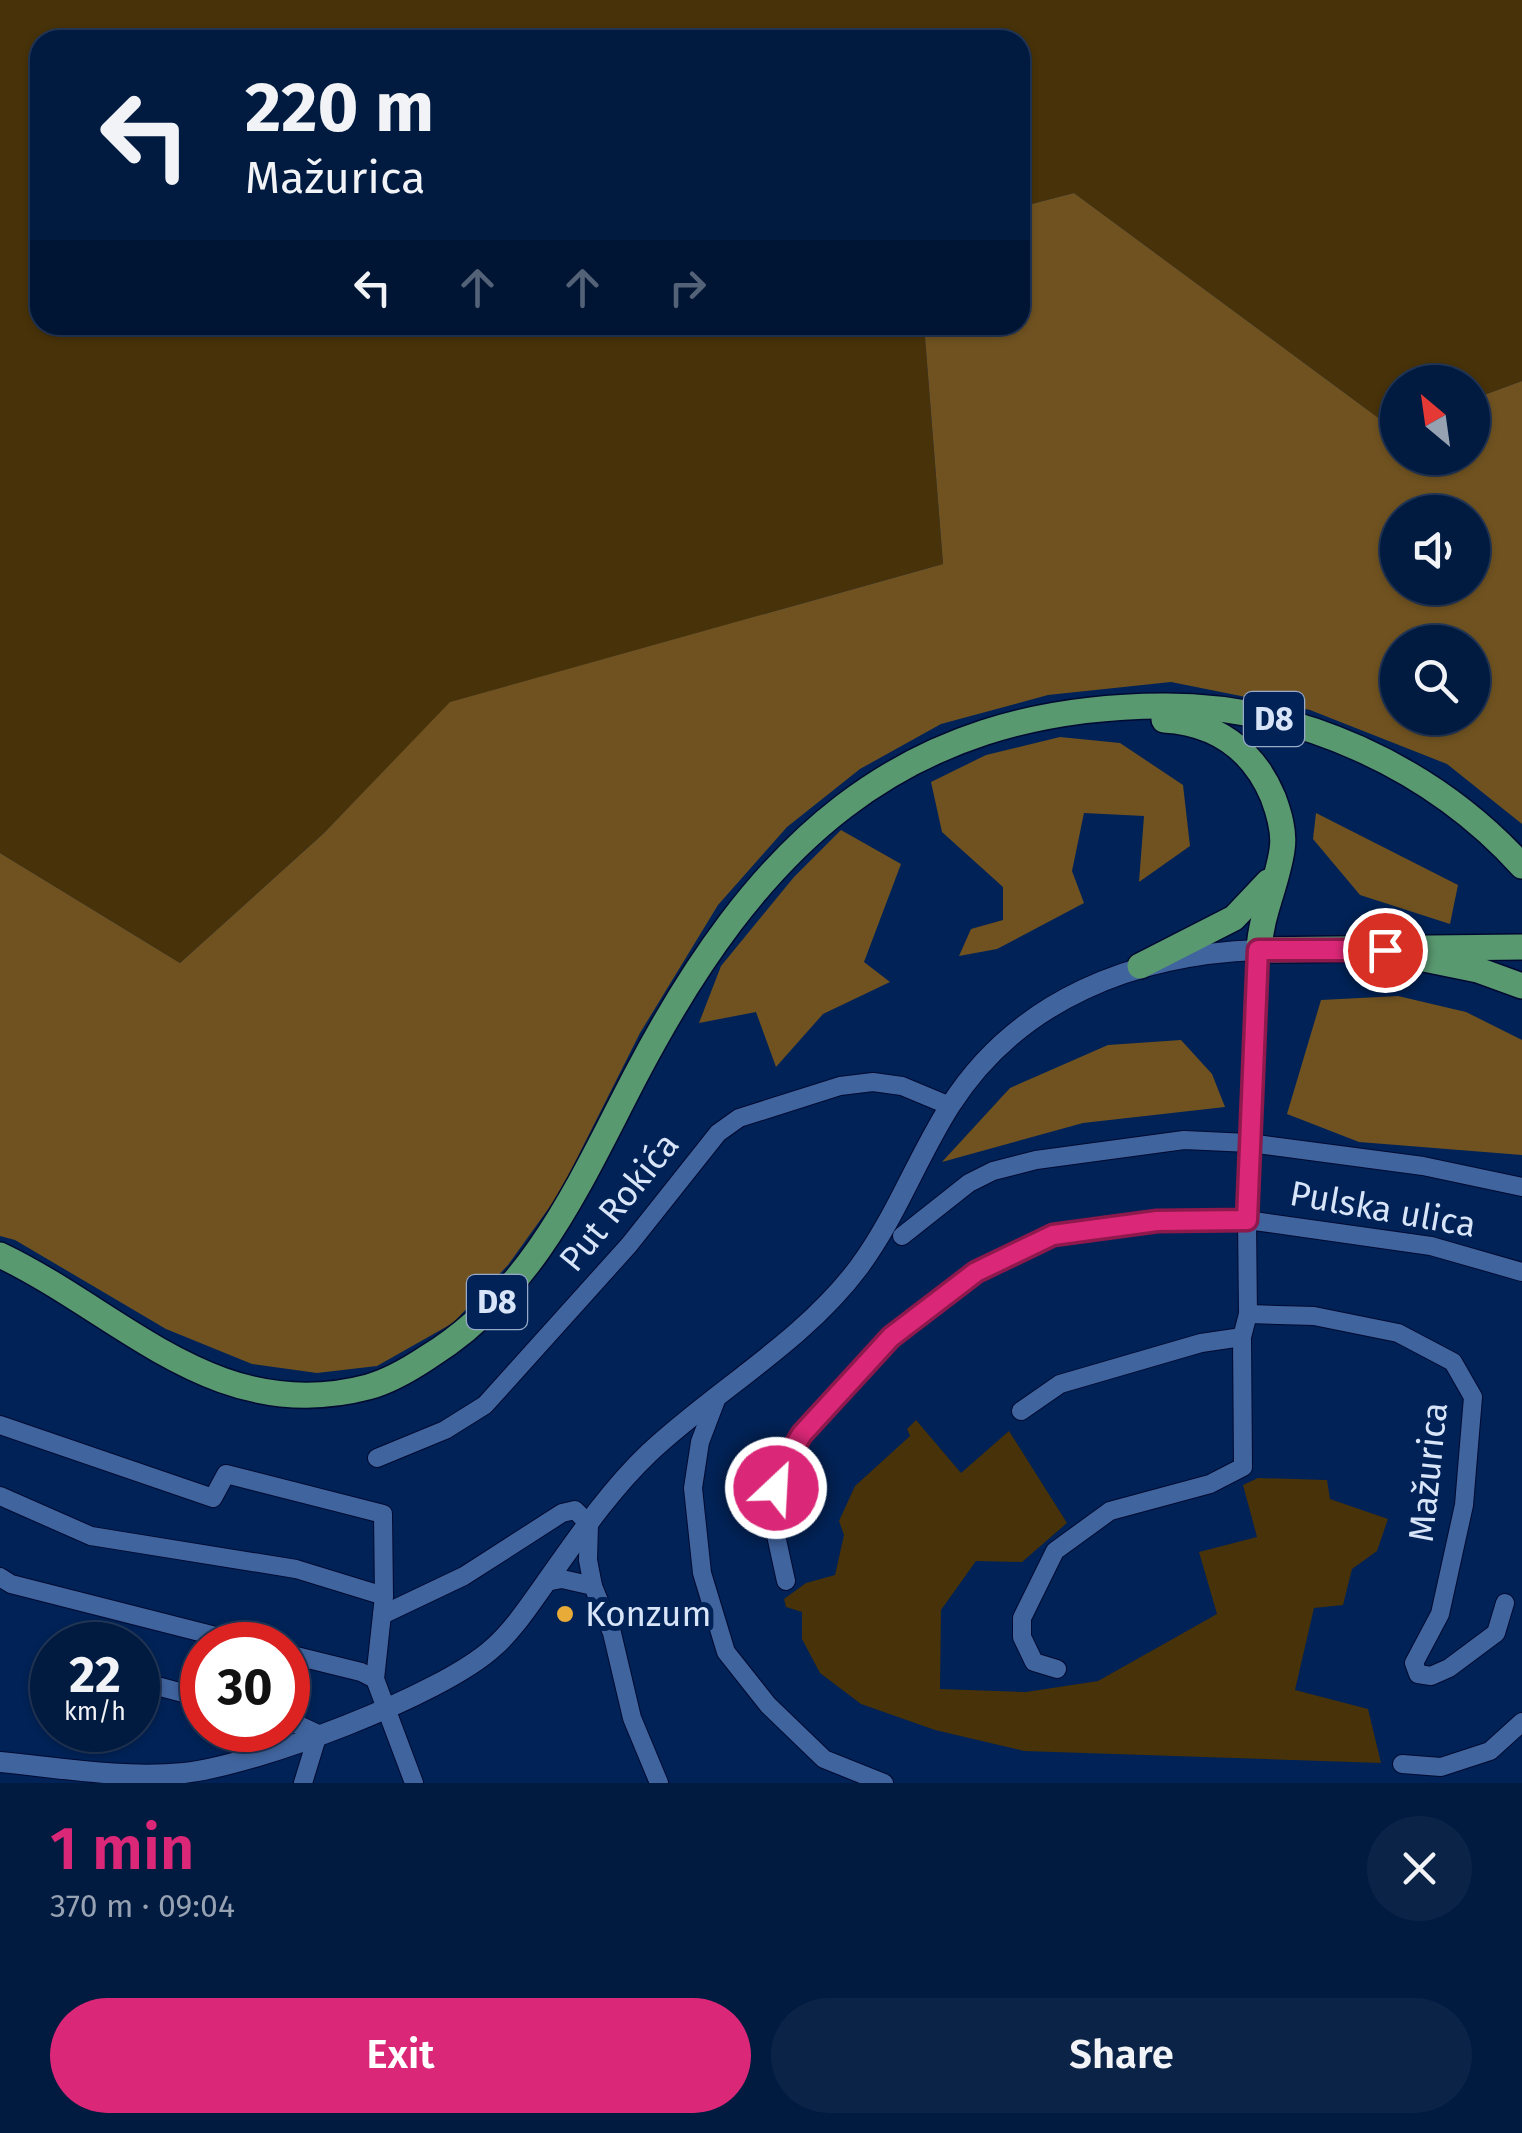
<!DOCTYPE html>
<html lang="en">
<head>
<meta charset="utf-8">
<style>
  :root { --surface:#011a40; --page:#0b2347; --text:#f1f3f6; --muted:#96a1b1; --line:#233859; --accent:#db2777 }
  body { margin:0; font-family:"Fira Sans",sans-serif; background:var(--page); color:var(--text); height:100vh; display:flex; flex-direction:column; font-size:38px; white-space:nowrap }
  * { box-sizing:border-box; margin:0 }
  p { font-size:32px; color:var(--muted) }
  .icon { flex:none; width:55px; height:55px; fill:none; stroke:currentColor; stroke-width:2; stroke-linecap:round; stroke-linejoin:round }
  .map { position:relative; height:1783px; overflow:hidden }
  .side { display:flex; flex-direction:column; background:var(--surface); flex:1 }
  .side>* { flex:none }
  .top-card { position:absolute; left:30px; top:30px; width:1000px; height:305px; border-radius:30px; box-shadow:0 2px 8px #0004,0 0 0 2px var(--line); background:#011a40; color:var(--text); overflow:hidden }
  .needle { width:65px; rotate:331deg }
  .buttons { position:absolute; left:1380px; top:365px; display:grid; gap:20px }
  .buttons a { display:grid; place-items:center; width:110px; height:110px; border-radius:50%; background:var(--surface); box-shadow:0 2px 8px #0004,0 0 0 2px var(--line); font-size:50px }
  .speed { position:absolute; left:30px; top:1622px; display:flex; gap:20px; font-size:50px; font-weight:700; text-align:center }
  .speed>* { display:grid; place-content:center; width:130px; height:130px; border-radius:50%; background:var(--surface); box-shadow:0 2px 8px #0004,0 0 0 2px var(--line); line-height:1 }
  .speed small { font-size:25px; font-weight:400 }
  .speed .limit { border:15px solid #d22; background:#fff; color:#111 }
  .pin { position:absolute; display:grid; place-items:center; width:85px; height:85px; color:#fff; margin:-42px; border:5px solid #fff; border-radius:50%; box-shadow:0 2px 10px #0007 }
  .me { position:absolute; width:110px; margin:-55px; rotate:25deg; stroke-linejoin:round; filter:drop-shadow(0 0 8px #0008) }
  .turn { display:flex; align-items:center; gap:35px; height:210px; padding:0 50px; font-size:45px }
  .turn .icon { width:130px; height:130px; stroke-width:2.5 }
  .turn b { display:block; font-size:70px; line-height:85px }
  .lanes { display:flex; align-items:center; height:95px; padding:0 50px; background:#0003; justify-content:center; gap:50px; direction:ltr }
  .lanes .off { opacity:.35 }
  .round { display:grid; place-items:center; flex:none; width:105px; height:105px; border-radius:52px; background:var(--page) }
  .overview { display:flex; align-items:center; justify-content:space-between; height:170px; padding:0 50px }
  h1 { font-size:60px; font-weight:600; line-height:75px; color:var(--accent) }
  .action { display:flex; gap:20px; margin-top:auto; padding:20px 50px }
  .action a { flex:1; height:115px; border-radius:60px; background:var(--accent); color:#fff; font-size:40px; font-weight:600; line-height:115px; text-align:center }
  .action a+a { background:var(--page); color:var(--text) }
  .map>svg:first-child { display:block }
  .green { fill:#473209 }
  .forest { fill:#6f5220; fill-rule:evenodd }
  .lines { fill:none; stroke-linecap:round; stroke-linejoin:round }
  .minor-casing { stroke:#000a31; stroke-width:20 }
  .tertiary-casing { stroke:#000a31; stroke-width:22 }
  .primary-casing { stroke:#000a31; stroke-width:28 }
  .minor { stroke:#40649e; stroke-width:18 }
  .tertiary { stroke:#40649e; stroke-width:20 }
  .primary { stroke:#599970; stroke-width:25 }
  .route-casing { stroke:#8e194d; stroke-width:25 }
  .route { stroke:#db2777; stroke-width:18 }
  .poi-dot { fill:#e8ab37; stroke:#012256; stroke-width:4 }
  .labels { text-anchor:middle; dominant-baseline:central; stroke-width:10; stroke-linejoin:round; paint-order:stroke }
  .shield { fill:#012256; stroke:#98aac8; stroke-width:2.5 }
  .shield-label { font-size:32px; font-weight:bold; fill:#d8e5f9 }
  .street-label { font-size:35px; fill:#d8e5f9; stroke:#012256 }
  .poi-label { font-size:35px; fill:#d8e5f9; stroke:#012256; text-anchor:start }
</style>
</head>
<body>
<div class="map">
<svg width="1522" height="1783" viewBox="0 0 1522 1783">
  <rect width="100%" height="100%" fill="#012256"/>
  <!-- green -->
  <g class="green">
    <path d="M 0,0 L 1522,0 L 1522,381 L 1473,399 L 1472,382 L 1398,382 L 1397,426 L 1392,428 L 1074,193 L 1020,207 L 1020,40 L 40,40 L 40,325 L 924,325 L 943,564 L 451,702 L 324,833 L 180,963 L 0,853 Z"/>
    <path d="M 916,1420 L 961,1473 L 1009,1431 L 1067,1523 L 1022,1562 L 976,1561 L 941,1610 L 940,1689 L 1026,1692 L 1098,1681 L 1217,1614 L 1199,1552 L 1257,1537 L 1243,1485 L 1258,1478 L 1327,1480 L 1330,1499 L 1388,1519 L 1377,1551 L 1352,1569 L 1343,1605 L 1314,1608 L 1295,1690 L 1368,1709 L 1381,1763 L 1024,1751 L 935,1730 L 861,1704 L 820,1673 L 802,1639 L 802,1612 L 786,1607 L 784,1599 L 806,1583 L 835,1575 L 844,1535 L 839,1521 L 855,1486 L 910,1436 L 907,1429 Z"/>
  </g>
  <!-- forest -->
  <g class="forest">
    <path d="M 1074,193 L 1392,428 L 1397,426 L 1398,458 L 1472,458 L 1473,399 L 1522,381 L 1522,824 L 1447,764 L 1310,710 L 1171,682 L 1048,695 L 941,724 L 860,769 L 787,827 L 718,905 L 640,1033 L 559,1194 L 508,1265 L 453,1323 L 377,1366 L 317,1373 L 252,1364 L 166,1329 L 15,1240 L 0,1236 L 0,853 L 180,963 L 324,833 L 450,702 L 943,564 L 924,325 L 1020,325 L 1020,207 ZM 1398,512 L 1472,512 L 1472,588 L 1398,588 ZM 1398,642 L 1472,642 L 1472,718 L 1398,718 Z"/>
    <path d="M 1060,737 L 1120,743 L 1183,785 L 1190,846 L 1139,882 L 1144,816 L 1084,813 L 1072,871 L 1084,903 L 997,949 L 959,956 L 971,929 L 1003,920 L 1003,887 L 942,832 L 931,782 L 986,755 Z"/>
    <path d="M 1316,813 L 1458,885 L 1450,924 L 1360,895 L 1313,839 Z"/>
    <path d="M 841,830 L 901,864 L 864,962 L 890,982 L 823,1014 L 776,1067 L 756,1012 L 699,1023 L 721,966 L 794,877 Z"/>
    <path d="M 1398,996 L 1466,1012 L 1522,1040 L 1522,1155 L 1359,1142 L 1287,1114 L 1321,1000 Z"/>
    <path d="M 1181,1040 L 1212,1074 L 1225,1107 L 1083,1123 L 942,1162 L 1010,1088 L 1108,1045 Z"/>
  </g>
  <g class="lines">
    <!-- minor casing -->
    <g class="minor-casing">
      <g id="minor">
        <path d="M 902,1236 L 969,1183 L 993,1171 L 1036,1160 L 1184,1140 L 1249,1143 L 1423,1166 L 1522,1187"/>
        <path d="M 1248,1314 L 1314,1316 L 1398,1333 L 1453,1362 L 1473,1397 L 1464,1505 L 1440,1614 L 1414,1663 L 1418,1674 L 1431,1676 L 1449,1668 L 1496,1633 L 1505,1603"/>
        <path d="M 716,1400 L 700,1442 L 693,1488 L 702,1573 L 726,1652 L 768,1705 L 824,1759 L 884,1783"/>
        <path d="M 1021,1411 L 1060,1384 L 1201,1343 L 1242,1337"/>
        <path d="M 0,1425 L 213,1498 L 226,1474 L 383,1514 L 384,1596 L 375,1679 L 414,1783"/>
        <path d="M 377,1458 L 445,1430 L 485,1405 L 629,1245 L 718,1133 L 739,1118 L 840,1086 L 873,1082 L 902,1086 L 950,1106"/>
        <path d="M 0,1496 L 91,1536 L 296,1569 L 384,1596"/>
        <path d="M 0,1577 L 11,1584 L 251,1645"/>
        <path d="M 786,1581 L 770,1508 L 782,1467 L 802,1434 L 891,1337 L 977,1272 L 1053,1235 L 1157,1221 L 1247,1220 L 1431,1246 L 1522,1272"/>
        <path d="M 546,1582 L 562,1579 L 593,1586 L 612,1633 L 632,1718 L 659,1783"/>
        <path d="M 382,1615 L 464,1576 L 562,1513 L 575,1510 L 589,1524 L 588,1560 L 593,1586"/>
        <path d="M 288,1654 L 361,1672 L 375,1679"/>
        <path d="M 1057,1669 L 1034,1662 L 1022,1637 L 1022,1618 L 1055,1551 L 1110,1511 L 1210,1484 L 1243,1467 L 1242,1337 L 1248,1314 L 1247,1220 L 1259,950"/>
        <path d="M 138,1681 L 202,1698"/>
        <path d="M 288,1720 L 318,1734 L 303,1783"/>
        <path d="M 1402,1764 L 1441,1767 L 1490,1751 L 1522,1722"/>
      </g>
    </g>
    <!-- tertiary casing -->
    <g class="tertiary-casing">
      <path id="tertiary" d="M 0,1762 C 61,1768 123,1779 184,1773 C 256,1765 441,1696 494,1647 C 514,1629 529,1606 544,1585 C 576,1540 609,1491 649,1453 C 716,1390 803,1342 859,1267 C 896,1217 917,1158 950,1106 C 1018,999 1136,954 1259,950"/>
    </g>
    <!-- primary casing -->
    <g class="primary-casing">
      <g id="primary">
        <path d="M 1164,720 C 1215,723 1253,749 1273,797 C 1279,813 1285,832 1282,850 C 1277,885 1261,913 1259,950 L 1522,947"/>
        <path d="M 1424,959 L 1478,970 L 1522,986"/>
        <path d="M 1140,966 L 1234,918 L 1268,882"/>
        <path d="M 0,1255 C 123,1314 217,1427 368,1387 C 390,1381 410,1369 428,1357 C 534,1292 581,1180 636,1075 C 754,850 896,707 1163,706 C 1297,705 1432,767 1522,866"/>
      </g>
    </g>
    <!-- minor -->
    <use href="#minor" class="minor"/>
    <!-- tertiary -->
    <use href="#tertiary" class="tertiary"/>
    <!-- primary -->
    <use href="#primary" class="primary"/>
  </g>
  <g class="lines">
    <!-- route casing -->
    <g class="route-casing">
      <path id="route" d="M 776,1488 L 782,1467 L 802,1434 L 891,1337 L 976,1272 L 1053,1235 L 1157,1221 L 1247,1220 L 1258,950 L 1385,950"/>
    </g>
    <!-- route -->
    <use href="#route" class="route"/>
  </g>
  <!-- markers -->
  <circle class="poi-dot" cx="565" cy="1614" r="10"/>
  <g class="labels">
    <!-- shield labels -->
    <g class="shield">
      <rect x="1244" y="692" width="60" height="54" rx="8"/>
      <rect x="467" y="1275" width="60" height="54" rx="8"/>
    </g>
    <g class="shield-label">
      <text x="1274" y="719">D8</text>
      <text x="497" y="1302">D8</text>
    </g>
    <!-- street labels -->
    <g class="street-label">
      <text transform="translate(619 1202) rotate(-51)">Put Rokića</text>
      <text transform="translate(1383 1209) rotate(10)">Pulska ulica</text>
      <text transform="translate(1428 1472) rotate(-84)">Mažurica</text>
    </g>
    <!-- poi labels -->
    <g class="poi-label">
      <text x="585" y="1614">Konzum</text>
    </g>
  </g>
</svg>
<div class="buttons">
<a><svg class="needle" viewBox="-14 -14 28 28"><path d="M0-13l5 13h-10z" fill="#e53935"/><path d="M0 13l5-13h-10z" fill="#96a1b1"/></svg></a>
<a><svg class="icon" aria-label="sound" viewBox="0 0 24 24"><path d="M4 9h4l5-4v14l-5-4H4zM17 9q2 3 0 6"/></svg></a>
<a><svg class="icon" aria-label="search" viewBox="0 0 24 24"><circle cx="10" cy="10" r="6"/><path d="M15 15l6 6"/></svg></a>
</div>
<div class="speed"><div>22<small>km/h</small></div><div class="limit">30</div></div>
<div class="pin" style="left:1385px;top:950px;background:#d93025"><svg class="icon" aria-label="arrive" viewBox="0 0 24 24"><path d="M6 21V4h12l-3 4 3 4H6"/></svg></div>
<svg class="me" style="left:776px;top:1488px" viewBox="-20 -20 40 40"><circle r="17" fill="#db2777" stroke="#fff" stroke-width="3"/><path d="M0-11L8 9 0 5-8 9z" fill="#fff"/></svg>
<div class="top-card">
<div class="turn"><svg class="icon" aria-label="left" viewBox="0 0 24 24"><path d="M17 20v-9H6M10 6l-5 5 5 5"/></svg><div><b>220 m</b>Mažurica</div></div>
<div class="lanes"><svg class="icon" aria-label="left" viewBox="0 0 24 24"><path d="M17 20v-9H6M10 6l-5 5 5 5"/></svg><svg class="icon off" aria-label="ahead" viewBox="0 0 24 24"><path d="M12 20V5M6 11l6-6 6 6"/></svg><svg class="icon off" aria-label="ahead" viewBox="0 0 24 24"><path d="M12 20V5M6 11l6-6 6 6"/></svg><svg class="icon off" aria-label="right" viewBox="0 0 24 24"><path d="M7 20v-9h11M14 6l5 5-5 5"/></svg></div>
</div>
</div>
<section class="side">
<div class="overview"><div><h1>1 min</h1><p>370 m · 09:04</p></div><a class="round"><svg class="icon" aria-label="close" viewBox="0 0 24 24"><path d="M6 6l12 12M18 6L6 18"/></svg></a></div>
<div class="action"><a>Exit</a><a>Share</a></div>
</section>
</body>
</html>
